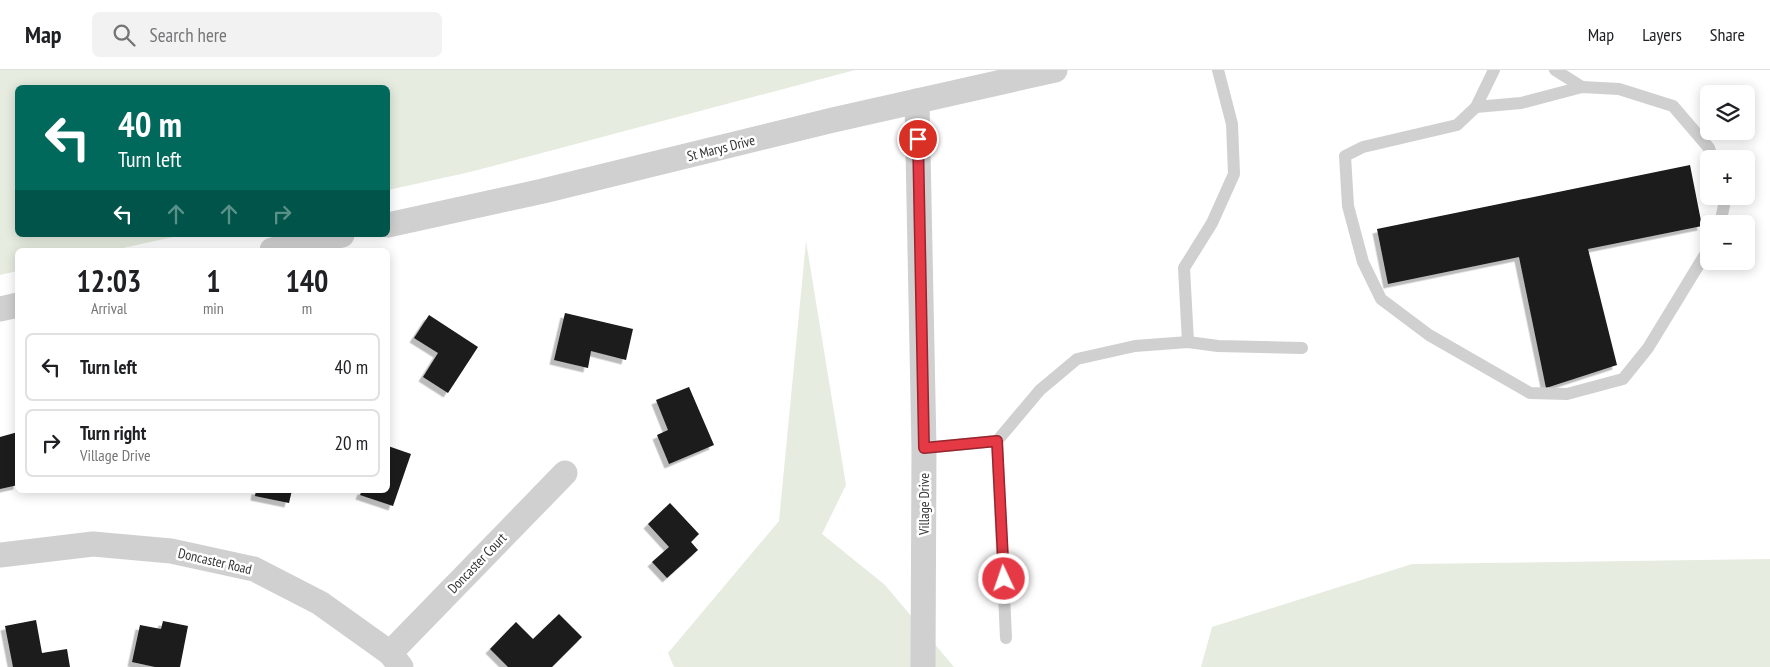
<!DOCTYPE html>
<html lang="en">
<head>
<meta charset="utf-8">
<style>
  :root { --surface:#fff; --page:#f2f2f2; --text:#202124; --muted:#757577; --line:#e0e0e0 }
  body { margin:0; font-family:"PT Sans Narrow",sans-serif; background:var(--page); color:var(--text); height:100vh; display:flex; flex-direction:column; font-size:19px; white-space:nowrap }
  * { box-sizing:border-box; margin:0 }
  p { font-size:16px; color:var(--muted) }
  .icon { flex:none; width:28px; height:28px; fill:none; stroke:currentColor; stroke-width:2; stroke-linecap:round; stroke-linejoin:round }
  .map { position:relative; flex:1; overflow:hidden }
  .side { position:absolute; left:15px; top:178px; width:375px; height:245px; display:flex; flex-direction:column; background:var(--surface); border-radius:8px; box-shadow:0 2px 12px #0003 }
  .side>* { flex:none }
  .hud { position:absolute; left:15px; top:15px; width:375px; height:152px; border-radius:8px; box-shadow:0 2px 12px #0003; background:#00695c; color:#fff; overflow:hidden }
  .buttons { position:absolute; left:1700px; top:15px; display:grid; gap:10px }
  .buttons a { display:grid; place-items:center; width:55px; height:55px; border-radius:8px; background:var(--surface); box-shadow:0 2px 12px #0003; font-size:25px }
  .pin { position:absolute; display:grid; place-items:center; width:42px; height:42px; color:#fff; margin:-21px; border:2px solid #fff; border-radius:50%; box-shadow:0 1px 5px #0007 }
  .me { position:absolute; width:55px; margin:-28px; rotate:357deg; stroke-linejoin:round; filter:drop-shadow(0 0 4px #0008) }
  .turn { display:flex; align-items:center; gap:18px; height:105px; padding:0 20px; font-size:22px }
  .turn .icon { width:65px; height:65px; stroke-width:2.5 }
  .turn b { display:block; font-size:35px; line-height:42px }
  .lanes { display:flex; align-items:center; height:48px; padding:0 20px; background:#0003; justify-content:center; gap:25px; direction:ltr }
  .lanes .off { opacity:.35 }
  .eta { display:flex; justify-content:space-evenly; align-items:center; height:85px; text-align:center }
  .eta b { font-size:30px; font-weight:800; line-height:35px }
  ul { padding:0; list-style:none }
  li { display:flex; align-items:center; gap:15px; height:68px; margin:0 10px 8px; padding:0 10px; border:2px solid var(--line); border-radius:8px }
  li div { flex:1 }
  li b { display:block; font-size:19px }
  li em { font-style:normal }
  header { display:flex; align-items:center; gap:30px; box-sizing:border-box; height:70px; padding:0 25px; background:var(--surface); border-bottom:1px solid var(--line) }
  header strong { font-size:24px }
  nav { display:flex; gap:28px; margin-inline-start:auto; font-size:18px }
  .search { width:350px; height:45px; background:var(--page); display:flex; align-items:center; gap:12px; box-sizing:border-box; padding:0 18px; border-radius:8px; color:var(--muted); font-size:19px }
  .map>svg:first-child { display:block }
  .green { fill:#e6ecdf }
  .building { fill:#1a1a1a; filter:url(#shadow) }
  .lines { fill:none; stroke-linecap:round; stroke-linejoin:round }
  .service { stroke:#d0d0d0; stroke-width:12 }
  .minor { stroke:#d0d0d0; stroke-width:25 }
  .route-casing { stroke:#96252e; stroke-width:12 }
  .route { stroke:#e63946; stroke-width:9 }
  .labels { text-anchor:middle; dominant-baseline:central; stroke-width:5; stroke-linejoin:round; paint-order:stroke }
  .street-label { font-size:14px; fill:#333; stroke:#fff }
</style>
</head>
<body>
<header>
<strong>Map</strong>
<div class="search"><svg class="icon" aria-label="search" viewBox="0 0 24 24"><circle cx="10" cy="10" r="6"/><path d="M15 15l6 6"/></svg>Search here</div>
<nav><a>Map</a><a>Layers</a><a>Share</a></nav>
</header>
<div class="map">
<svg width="1770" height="597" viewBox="0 0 1770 597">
  <defs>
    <filter id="shadow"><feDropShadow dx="-4.5" dy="4.5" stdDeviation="0" flood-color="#0004"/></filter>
  </defs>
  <rect width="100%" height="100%" fill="#fff"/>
  <!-- green -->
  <g class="green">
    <path d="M 0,0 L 855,0 L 470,102 L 388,120 L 388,18 L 18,18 L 18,165 L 182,165 L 114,180 L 18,180 L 17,201 L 0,205 Z"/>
    <path d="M 806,171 L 846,415 L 822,464 L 885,515 L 954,597 L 674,597 L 668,583 L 779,451 Z"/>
    <path d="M 1770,489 L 1770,597 L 1201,597 L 1212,557 L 1412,494 Z"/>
  </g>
  <!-- building -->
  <g class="building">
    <path d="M 1690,95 L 1702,156 L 1588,179 L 1617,295 L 1546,318 L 1519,187 L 1388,214 L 1377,159 Z"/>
    <path d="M 565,243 L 633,259 L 626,290 L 591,281 L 588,298 L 554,290 Z"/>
    <path d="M 429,245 L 478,277 L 448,323 L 423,307 L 438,283 L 414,268 Z"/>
    <path d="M 689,317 L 714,375 L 669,394 L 657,365 L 668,360 L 656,330 Z"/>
    <path d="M 18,362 L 18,415 L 0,419 L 0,367 Z"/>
    <path d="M 388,376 L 411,384 L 393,436 L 360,425 L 362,420 L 388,420 Z"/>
    <path d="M 256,420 L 292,420 L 289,433 L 255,426 Z"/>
    <path d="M 670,433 L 699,464 L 691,472 L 698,480 L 667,508 L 652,492 L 669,477 L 648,454 Z"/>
    <path d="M 559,544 L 582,567 L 552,597 L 508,597 L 490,579 L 516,552 L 533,569 Z"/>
    <path d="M 36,550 L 42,583 L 67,579 L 70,597 L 13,597 L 5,556 Z"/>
    <path d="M 163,551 L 188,556 L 180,597 L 155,597 L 132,592 L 140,555 L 161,559 Z"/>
  </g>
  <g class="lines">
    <!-- service -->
    <g class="service">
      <path d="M 1494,0 L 1476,37 L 1457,55 L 1363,77 L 1345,86 L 1348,136 L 1363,192 L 1381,229 L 1429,265 L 1530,323 L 1567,324 L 1623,309 L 1648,278 L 1709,178"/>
      <path d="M 1555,0 L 1582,17"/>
      <path d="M 1476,37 L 1521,33 L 1582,17 L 1619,19 L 1673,36 L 1709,78 L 1713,89"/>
      <path d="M 1720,154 L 1726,126"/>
      <path d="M 1188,272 L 1184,198 L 1212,153 L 1234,104 L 1232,54 L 1218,0"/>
      <path d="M 997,371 L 1006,568"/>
      <path d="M 924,378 L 997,371 L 1040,320 L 1077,289 L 1135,276 L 1188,272 L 1218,276 L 1302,278"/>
    </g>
    <!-- minor -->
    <g class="minor">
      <path d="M 917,31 L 924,378 L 923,597"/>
      <path d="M 388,155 L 543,121 L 833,50 L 1055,0"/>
      <path d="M 272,180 L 342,165"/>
      <path d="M 0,239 L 18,235"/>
      <path d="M 0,485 L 93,474 L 171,481 L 254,499 L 320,533 L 390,583 L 401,597"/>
      <path d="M 390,583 L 565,403"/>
    </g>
  </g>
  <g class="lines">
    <!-- route casing -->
    <g class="route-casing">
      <path id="route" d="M 918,69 L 924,378 L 997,371 L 1004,509"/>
    </g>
    <!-- route -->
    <use href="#route" class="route"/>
  </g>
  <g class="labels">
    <!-- street labels -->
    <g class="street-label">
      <text transform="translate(721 78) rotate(-14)">St Marys Drive</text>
      <text transform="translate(924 434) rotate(-90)">Village Drive</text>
      <text transform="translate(215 491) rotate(13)">Doncaster Road</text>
      <text transform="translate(477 493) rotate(-46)">Doncaster Court</text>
    </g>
  </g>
</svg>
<div class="buttons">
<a><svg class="icon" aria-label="layers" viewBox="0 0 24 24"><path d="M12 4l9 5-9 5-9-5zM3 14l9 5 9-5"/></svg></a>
<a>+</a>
<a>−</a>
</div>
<div class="pin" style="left:918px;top:69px;background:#d93025"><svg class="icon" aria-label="arrive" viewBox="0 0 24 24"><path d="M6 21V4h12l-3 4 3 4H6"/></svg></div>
<svg class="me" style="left:1004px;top:509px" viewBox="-20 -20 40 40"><circle r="17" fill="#e63946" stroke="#fff" stroke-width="3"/><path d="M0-11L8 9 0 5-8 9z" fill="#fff"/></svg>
<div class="hud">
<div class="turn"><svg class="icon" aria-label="left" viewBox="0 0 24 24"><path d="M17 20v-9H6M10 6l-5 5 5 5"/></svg><div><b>40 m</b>Turn left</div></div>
<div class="lanes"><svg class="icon" aria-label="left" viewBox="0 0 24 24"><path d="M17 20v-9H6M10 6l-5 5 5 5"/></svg><svg class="icon off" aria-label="ahead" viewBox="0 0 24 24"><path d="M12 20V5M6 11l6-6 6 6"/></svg><svg class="icon off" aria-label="ahead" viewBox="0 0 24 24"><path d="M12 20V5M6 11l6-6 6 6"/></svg><svg class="icon off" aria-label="right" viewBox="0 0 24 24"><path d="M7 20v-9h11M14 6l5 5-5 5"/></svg></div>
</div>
<section class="side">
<div class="eta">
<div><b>12:03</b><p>Arrival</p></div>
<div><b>1</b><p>min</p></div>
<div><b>140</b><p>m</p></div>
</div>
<ul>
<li><svg class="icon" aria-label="left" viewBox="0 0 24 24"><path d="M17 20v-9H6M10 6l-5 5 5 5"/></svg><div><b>Turn left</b></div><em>40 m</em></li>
<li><svg class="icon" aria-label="right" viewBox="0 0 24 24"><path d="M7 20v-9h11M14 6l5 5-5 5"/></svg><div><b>Turn right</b><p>Village Drive</p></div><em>20 m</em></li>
</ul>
</section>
</div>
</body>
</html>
